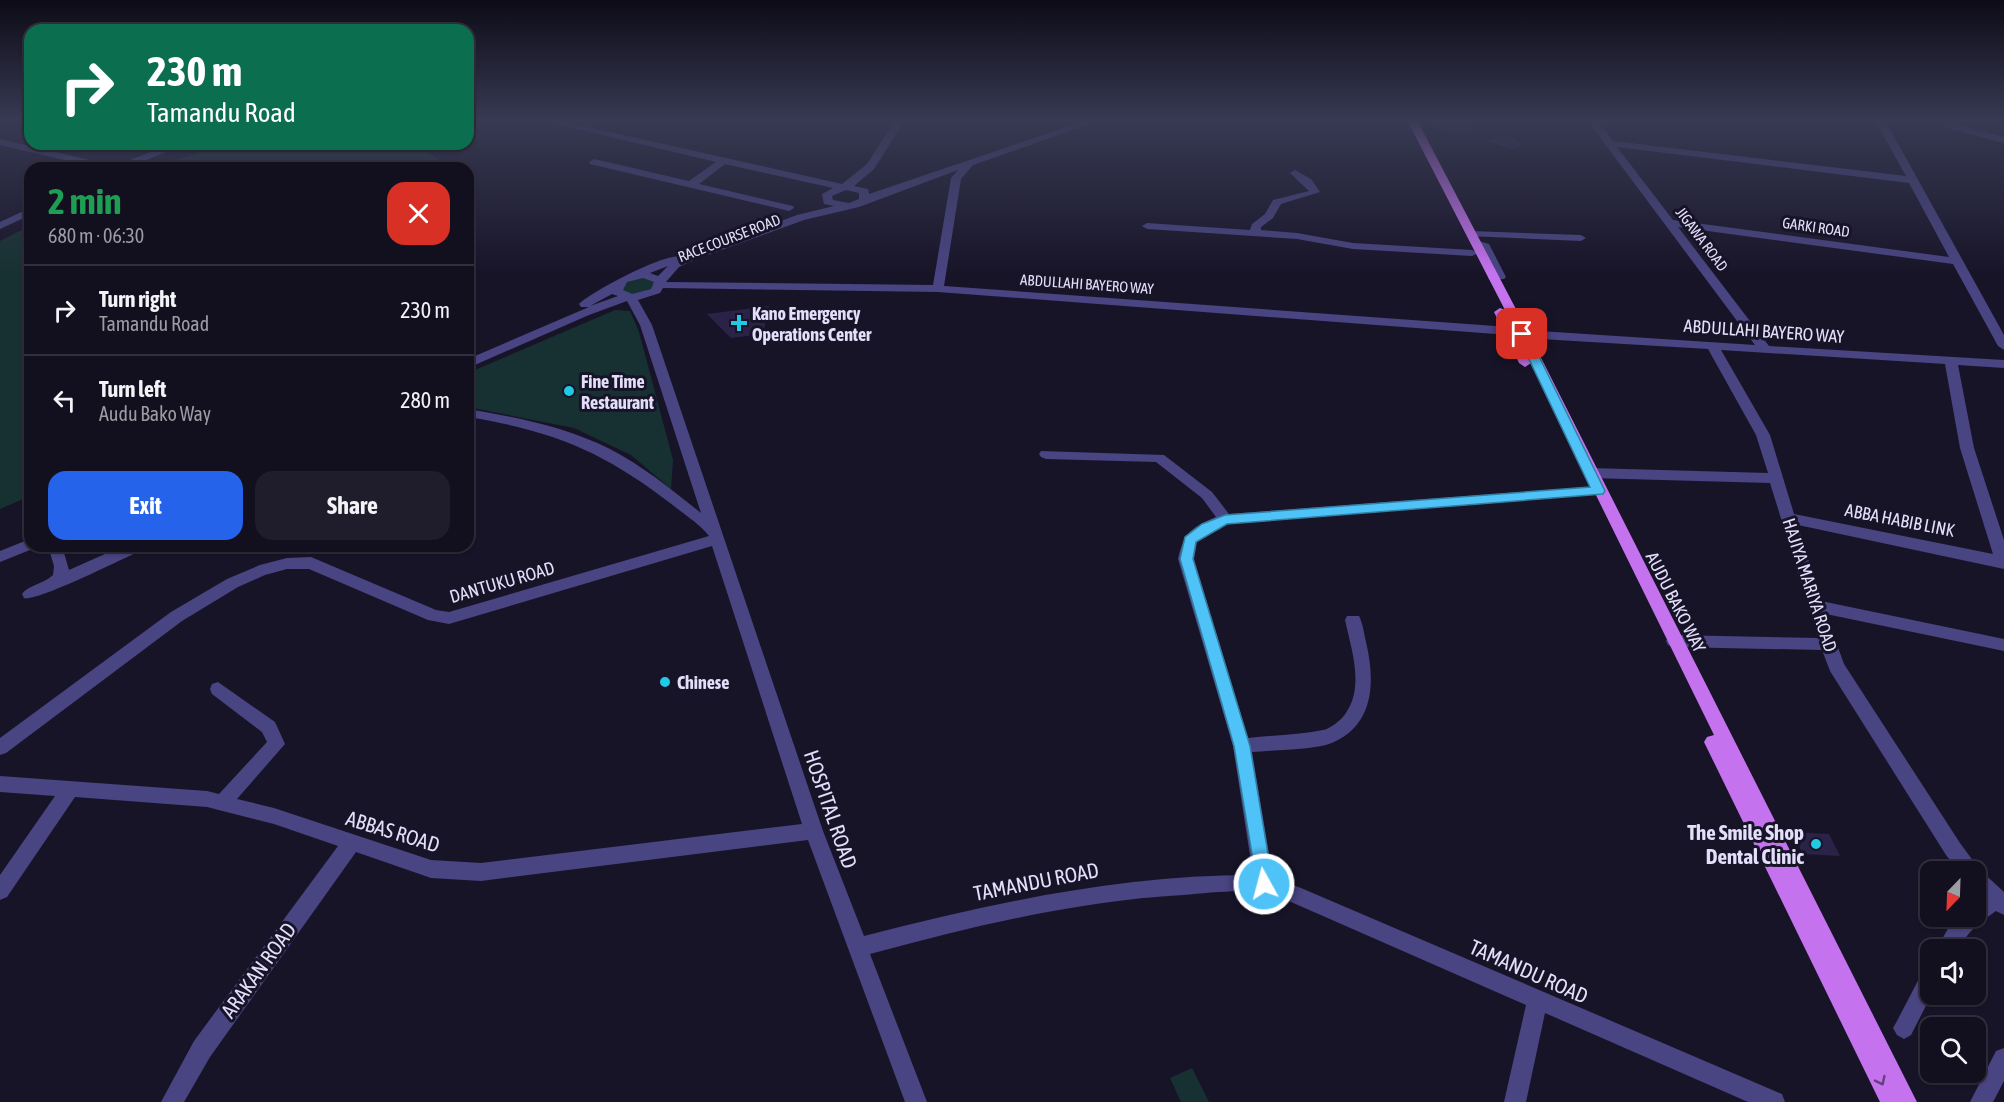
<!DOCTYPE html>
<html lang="en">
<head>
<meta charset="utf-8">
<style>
  :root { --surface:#120f1e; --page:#1f1d2b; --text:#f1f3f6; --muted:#9c9ca4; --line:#312f3c; --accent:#2563eb }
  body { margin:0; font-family:"Asap Condensed",sans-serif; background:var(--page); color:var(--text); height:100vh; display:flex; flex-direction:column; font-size:22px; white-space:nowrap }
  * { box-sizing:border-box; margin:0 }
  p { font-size:20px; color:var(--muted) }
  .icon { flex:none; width:33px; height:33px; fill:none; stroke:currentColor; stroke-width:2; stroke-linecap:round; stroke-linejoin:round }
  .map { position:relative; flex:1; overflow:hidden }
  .sheet { position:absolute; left:24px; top:162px; width:450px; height:390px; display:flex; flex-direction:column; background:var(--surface); border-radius:18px; box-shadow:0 2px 4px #0004,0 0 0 2px var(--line) }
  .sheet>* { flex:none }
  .hud { position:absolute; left:24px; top:24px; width:450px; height:126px; border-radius:18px; box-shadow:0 2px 4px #0004,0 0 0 2px var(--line); background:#0b6e4f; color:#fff; overflow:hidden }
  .needle { width:39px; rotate:203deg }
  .fabs { position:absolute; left:1920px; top:861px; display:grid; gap:12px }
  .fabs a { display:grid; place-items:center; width:66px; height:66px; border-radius:12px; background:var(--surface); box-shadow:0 2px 4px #0004,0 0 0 2px var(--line); font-size:30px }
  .pin { position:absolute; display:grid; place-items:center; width:51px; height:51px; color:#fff; margin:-26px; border-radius:12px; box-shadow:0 3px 9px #0006 }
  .me { position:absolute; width:66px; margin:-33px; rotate:353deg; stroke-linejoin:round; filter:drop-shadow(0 0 4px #0008) }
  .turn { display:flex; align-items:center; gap:21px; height:126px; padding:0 24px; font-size:27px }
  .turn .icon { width:78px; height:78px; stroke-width:2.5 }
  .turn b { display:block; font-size:42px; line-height:51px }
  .round { display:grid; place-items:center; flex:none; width:63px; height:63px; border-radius:18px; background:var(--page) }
  .overview { display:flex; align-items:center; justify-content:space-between; height:102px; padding:0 24px }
  h1 { font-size:36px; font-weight:700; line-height:45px; color:#1e9e55 }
  .button { display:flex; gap:12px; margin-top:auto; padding:12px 24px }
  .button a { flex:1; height:69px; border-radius:18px; background:var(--accent); color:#fff; font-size:24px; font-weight:700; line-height:69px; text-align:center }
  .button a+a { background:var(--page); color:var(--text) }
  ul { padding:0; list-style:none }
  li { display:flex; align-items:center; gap:18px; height:90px; padding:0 24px; border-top:2px solid var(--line) }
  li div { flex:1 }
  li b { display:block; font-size:22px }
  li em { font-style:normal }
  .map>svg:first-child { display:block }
  .green { fill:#173132 }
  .building { fill:#2b2247 }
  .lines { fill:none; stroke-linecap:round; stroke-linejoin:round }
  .minor { fill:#494482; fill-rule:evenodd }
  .major { fill:#c572ef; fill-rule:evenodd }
  .oneway { stroke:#663e82 }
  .route { fill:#4fc3f7; stroke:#337fa1; stroke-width:1.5 }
  .poi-dot { fill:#21c9e5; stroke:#181428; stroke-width:2 }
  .labels { text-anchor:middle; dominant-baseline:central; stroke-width:6; stroke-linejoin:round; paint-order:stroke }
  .far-street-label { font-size:15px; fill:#e3dffb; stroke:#181428 }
  .poi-label { font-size:18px; font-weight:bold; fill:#e3dffb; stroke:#181428; text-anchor:start }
  .street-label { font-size:18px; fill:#e3dffb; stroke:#181428 }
  .near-street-label { font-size:21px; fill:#e3dffb; stroke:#181428 }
  .near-poi-label { font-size:21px; font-weight:bold; fill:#e3dffb; stroke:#181428; text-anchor:end }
</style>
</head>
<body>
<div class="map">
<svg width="2004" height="1102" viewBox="0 0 2004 1102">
  <rect width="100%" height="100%" fill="#181428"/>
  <!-- green -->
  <g class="green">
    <path d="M 229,144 L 409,144 L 431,154 L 450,168 L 149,168 Z"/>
    <path d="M 30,226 L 30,496 L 0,509 L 0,241 Z"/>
    <path d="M 641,276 L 654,280 L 654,288 L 632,295 L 622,290 L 626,281 Z"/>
    <path d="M 615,310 L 630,311 L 639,332 L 673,460 L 671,489 L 631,455 L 574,428 L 468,407 L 468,373 Z"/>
    <path d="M 1192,1068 L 1209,1102 L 1181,1102 L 1170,1078 Z"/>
  </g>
  <!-- building -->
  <g class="building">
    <path d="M 1428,120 L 1467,120 L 1475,132 L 1437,131 L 1429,127 Z"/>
    <path d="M 1500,137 L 1511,137 L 1523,145 L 1510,149 L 1488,141 Z"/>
    <path d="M 769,306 L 763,334 L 731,338 L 707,314 Z"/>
    <path d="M 1792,832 L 1829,834 L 1840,856 L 1803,854 Z"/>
  </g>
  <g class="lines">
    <!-- minor -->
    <g class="minor">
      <path d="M 539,120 L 557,120 L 842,184 L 867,164 L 895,120 L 905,120 L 874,169 L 854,186 L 868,189 L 869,194 L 1087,120 L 1101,120 L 973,165 L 961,179 L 944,286 L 1509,327 L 1515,331 L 1509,335 L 938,292 L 663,288 L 660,293 L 638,300 L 652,325 L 823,831 L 864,936 C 992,903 1120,875 1253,875 L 1233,746 L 1178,559 C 1184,532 1191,528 1216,517 L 1202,498 L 1156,462 L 1046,459 L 1041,457 L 1039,454 L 1041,451 L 1164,455 L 1212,492 L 1229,514 L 1599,486 L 1606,491 L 1604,494 L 1227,524 L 1212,531 L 1197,542 L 1194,559 L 1248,738 C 1273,735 1299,735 1323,730 C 1329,729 1337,723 1342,718 C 1366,691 1352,652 1345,620 L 1347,616 L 1359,616 C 1363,624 1364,633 1366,642 C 1375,680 1375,723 1334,742 C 1319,750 1271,750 1252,752 L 1273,878 L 1301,888 L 1782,1094 L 1785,1102 L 1748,1102 L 1545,1013 L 1526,1102 L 1504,1102 L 1526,1005 L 1291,902 C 1282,899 1273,895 1265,893 C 1241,889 1207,893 1183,895 C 1077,901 973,926 870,954 L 927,1102 L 905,1102 L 808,840 L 481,881 L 431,878 L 356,852 L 210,1057 L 184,1102 L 161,1102 L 194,1041 L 338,846 L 274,824 L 207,807 L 75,797 L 7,897 L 0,900 L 0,875 L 55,796 L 0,792 L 0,776 L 207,791 L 219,794 L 267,742 L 262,732 L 212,694 L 210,689 L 212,684 L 218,682 L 275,722 L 285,744 L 237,799 L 274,808 L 431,860 L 481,863 L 802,824 L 712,546 L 449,624 L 428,620 L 309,569 L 287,569 L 265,575 L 238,587 L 182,621 L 6,753 L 0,755 L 0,738 L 171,612 L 227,579 L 260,565 L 287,558 L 311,557 L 436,610 L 449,612 L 709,536 C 701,525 685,515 674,506 C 605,452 554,431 468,417 L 468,409 C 516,417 566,427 610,449 C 643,466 672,490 701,513 L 640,325 L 627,301 L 589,315 L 468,368 L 468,359 L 589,307 L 581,307 L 579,304 C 591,292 669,250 683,257 L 797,215 L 834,206 L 824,204 L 822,194 L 833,188 L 725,164 L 699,184 L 793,206 L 794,208 L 789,211 L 590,164 L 589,162 L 594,159 L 689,181 L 716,162 ZM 958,170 L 951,178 L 933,285 L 666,282 L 679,267 L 694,260 L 804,220 L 859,207 ZM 846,190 L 859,193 L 859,199 L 849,203 L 833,200 L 832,196 ZM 668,266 L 658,276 L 650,273 ZM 643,278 L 654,282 L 651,289 L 632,294 L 623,290 L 627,282 ZM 612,294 L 618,296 L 590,306 Z"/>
      <path d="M 1587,120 L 1597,120 L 1613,141 L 1906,176 L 1875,120 L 1885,120 L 2004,335 L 2004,350 L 1998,346 L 1953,264 L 1678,227 L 1769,346 L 2004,360 L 2004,368 L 1958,365 L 1974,448 L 2004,540 L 2004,569 L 1798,525 L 1821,601 L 2004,639 L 2004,651 L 1826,614 L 1844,664 L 1960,843 L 1979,869 L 2004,892 L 2004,915 L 1996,911 C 1978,924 1969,930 1958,950 L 1936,950 L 1954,918 L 1976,916 L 1976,903 L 1983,898 L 1976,890 L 1976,872 L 1959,872 L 1946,855 L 1830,671 L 1822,650 L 1674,647 L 1668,645 L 1666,641 L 1668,637 L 1674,635 L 1818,638 L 1770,483 L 1590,478 L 1583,473 L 1590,468 L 1768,473 L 1756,435 L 1708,349 L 1523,338 L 1517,334 L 1523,330 L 1755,345 ZM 1617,147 L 1909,183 L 1949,257 L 1673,220 ZM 1721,350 L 1945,364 L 1960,448 L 1993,554 L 1794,514 L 1770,435 Z"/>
      <path d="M 1946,122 L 2004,137 L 2004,143 L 1943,127 L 1941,125 Z"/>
      <path d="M 0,139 L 115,166 L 171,144 L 185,144 L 127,168 L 99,168 L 0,145 Z"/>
      <path d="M 1295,170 L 1311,179 L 1320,192 L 1281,204 L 1273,218 L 1261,227 L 1261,230 L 1297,233 L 1353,243 L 1472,250 L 1478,253 L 1472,256 L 1353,249 L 1297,239 L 1147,229 L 1142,226 L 1147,223 L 1250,230 L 1252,224 L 1265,214 L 1273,200 L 1309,191 L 1290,173 Z"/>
      <path d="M 30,208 L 30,215 L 0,229 L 0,222 Z"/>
      <path d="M 1471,231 L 1581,235 L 1586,238 L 1581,241 L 1467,236 L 1467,232 Z"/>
      <path d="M 1476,240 L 1489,244 L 1506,277 L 1504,279 L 1490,280 L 1488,278 L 1493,275 L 1481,248 L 1471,243 Z"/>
      <path d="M 30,539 L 30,546 L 36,546 L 35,548 L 0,562 L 0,551 Z"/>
      <path d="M 48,546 L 62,546 L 69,570 L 123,546 L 142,547 L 140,551 C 122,559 37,602 24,598 L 22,594 C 28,585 44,584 53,575 L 54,566 Z"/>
      <path d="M 1930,968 L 1930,994 L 1932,994 L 1911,1035 L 1904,1039 L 1897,1035 L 1893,1028 L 1897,1021 L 1923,971 Z"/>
      <path d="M 2004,1048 L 2004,1081 L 1993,1102 L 1970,1102 L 1996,1051 Z"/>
    </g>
    <!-- major -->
    <path class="major" d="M 1407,120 L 1417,120 L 1529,334 L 1917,1102 L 1880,1102 L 1704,742 L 1707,737 L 1714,735 L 1531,363 L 1525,367 L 1519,363 L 1494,312 L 1500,308 L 1505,310 Z"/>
  </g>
  <!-- one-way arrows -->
  <defs><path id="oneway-chevron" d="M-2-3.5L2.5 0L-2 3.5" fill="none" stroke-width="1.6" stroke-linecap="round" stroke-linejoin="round" transform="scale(1.5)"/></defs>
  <use class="oneway" href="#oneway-chevron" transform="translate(1881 1081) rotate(64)"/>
  <!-- sky -->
  <linearGradient id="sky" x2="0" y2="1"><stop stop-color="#0d0b16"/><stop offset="0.44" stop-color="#373a53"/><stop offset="1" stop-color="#373a53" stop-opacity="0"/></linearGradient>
  <rect width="2004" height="274" fill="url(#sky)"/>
  <!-- route -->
  <path class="route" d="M 1522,330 L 1528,334 L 1605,491 L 1603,494 L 1227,524 L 1196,542 L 1193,559 L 1250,746 L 1273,884 L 1270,890 L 1264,892 L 1258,890 L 1234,746 L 1180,559 L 1185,537 L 1202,524 L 1225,515 L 1590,487 L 1517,334 Z"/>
  <!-- markers -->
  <g class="poi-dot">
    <path d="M736 314h6v6h6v6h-6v6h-6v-6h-6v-6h6z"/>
    <circle cx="569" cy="391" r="6"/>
    <circle cx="665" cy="682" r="6"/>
    <circle cx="1816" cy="844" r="6"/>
  </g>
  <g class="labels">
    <!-- far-street labels -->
    <g class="far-street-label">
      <text transform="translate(1816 227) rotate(8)">GARKI ROAD</text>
      <text transform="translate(729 238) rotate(-21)">RACE COURSE ROAD</text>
      <text transform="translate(1702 239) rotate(53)">JIGAWA ROAD</text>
      <text transform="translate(1087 284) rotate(4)">ABDULLAHI BAYERO WAY</text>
    </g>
    <!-- poi labels -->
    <g class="poi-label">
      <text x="752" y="313">Kano Emergency<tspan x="752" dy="21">Operations Center</tspan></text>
      <text x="581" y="381">Fine Time<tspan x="581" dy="21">Restaurant</tspan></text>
      <text x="677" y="682">Chinese</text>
    </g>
    <!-- street labels -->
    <g class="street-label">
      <text transform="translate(1764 331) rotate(4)">ABDULLAHI BAYERO WAY</text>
      <text transform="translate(1900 520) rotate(11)">ABBA HABIB LINK</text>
      <text transform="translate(502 582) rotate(-16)">DANTUKU ROAD</text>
      <text transform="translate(1810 585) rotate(72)">HAJIYA MARIYA ROAD</text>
      <text transform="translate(1676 602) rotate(63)">AUDU BAKO WAY</text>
    </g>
    <!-- near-street labels -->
    <g class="near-street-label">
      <text transform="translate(831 809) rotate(71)">HOSPITAL ROAD</text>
      <text transform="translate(393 831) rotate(17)">ABBAS ROAD</text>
      <text transform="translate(1036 881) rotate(-11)">TAMANDU ROAD</text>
      <text transform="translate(258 970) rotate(-54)">ARAKAN ROAD</text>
      <text transform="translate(1529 971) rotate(24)">TAMANDU ROAD</text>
    </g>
    <!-- near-poi labels -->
    <g class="near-poi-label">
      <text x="1804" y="832">The Smile Shop<tspan x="1804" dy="24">Dental Clinic</tspan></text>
    </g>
  </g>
</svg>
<div class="fabs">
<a><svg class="needle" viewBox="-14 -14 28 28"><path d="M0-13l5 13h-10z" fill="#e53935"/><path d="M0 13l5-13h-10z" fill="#9c9ca4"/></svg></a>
<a><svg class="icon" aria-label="sound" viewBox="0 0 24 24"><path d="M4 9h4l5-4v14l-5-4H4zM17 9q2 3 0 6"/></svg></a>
<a><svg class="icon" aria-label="search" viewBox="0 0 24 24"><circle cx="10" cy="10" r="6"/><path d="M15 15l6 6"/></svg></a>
</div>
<div class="pin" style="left:1522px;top:334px;background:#d93025"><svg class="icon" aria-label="arrive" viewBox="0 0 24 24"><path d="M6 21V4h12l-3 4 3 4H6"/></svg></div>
<svg class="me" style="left:1264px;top:884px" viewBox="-20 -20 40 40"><circle r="17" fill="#4fc3f7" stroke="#fff" stroke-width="3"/><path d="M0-11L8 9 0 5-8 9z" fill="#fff"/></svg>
<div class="hud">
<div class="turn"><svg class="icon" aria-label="right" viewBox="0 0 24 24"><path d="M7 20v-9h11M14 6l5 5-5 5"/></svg><div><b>230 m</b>Tamandu Road</div></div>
</div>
<section class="sheet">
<div class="overview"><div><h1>2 min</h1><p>680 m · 06:30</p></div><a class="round" style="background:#d93025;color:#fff"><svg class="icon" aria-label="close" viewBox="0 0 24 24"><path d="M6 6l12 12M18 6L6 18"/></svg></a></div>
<ul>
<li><svg class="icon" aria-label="right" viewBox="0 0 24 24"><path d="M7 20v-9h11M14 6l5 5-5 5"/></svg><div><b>Turn right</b><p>Tamandu Road</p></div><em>230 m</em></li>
<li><svg class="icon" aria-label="left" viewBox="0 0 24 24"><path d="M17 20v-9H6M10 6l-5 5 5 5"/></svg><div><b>Turn left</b><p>Audu Bako Way</p></div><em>280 m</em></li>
</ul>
<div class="button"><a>Exit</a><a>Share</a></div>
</section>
</div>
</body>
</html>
